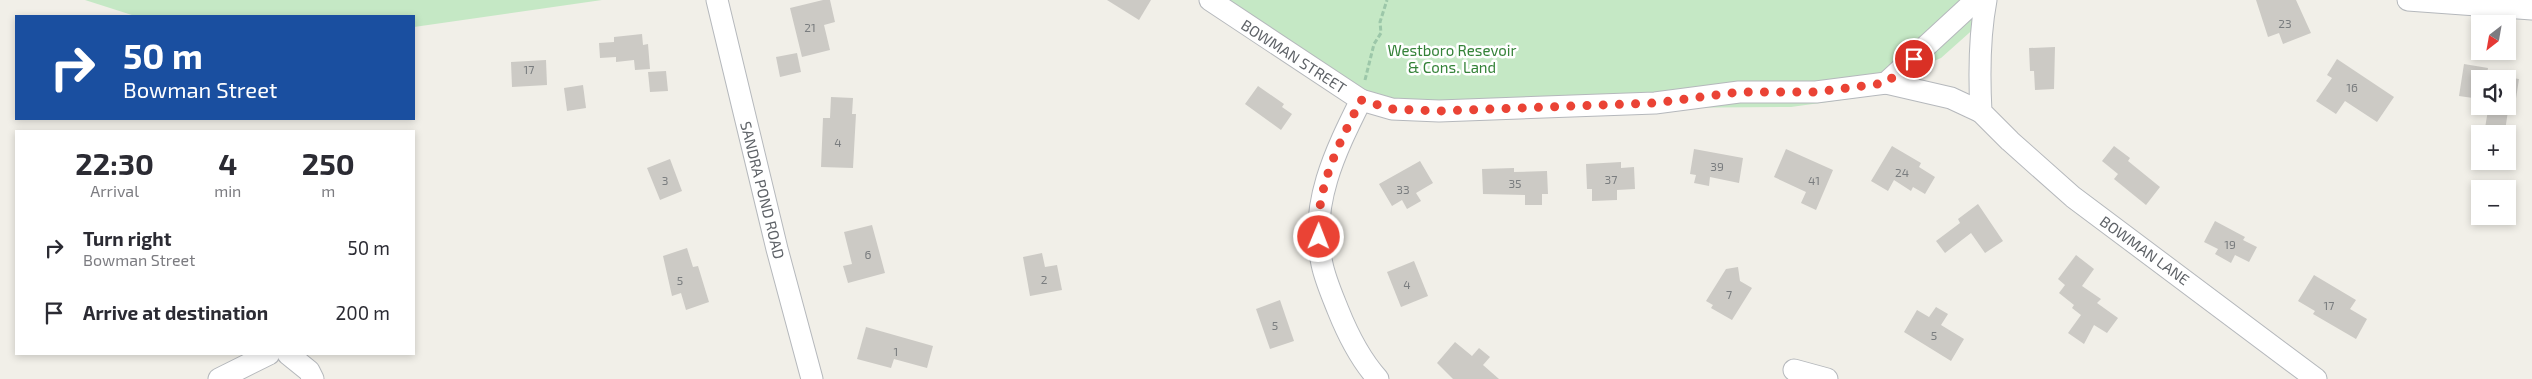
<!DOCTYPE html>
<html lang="en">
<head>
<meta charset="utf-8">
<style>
  :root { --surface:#fff; --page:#f7f7f7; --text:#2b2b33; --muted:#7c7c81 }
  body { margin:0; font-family:"Exo 2",sans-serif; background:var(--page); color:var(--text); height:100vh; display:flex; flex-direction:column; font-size:19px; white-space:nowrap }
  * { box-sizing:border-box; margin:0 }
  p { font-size:16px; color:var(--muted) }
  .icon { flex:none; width:28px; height:28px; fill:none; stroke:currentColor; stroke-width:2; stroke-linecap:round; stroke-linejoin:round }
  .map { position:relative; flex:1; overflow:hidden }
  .side { position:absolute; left:15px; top:130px; width:400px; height:225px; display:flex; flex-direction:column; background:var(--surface); border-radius:0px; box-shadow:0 2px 8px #0003 }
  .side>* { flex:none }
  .banner { position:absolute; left:15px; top:15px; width:400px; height:105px; border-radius:0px; box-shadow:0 2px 8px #0003; background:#1a4fa0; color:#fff; overflow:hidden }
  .needle { width:32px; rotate:211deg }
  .buttons { position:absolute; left:2471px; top:15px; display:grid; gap:10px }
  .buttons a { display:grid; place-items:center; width:45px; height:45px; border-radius:0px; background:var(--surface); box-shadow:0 2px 8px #0003; font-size:25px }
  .pin { position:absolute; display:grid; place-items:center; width:42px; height:42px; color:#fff; margin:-21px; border:2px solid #fff; border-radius:50%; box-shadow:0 1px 5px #0007 }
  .me { position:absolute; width:55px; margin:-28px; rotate:1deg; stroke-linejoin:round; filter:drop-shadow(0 0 4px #0008) }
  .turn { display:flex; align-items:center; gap:18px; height:105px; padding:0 25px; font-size:22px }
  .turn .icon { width:65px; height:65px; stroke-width:2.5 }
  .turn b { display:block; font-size:35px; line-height:42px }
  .eta { display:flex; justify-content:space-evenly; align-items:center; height:85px; text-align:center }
  .eta b { font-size:30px; font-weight:700; line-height:35px }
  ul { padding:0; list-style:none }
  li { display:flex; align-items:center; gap:15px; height:65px; padding:0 25px }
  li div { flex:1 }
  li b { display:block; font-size:19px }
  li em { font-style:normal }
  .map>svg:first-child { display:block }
  .green { fill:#c5e8c5 }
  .building { fill:#cccac5 }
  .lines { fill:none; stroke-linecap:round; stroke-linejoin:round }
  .street-casing { stroke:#b5b8bc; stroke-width:23 }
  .path { stroke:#9cc7a9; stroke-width:3; stroke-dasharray:5 2.5; stroke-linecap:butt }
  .street { stroke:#fff; stroke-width:21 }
  .route { stroke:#ea4335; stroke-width:9; stroke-dasharray:0 16.2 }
  .labels { text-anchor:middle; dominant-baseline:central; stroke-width:5; stroke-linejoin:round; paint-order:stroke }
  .number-label { font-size:12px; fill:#7a7d7f }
  .park-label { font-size:15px; fill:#348238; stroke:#fff }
  .street-label { font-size:15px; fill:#5f6368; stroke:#fff }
</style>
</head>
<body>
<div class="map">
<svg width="2532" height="379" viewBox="0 0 2532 379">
  <rect width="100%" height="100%" fill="#f1efe8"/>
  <!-- green -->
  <g class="green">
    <path d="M 85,0 L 602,0 L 414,27 L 414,16 L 135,16 Z"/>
    <path d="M 1221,0 L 1992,0 L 1978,25 L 1941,58 L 1910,71 L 1892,85 L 1856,98 L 1791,107 L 1388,110 Z"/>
  </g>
  <!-- building -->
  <g class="building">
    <path d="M 823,0 L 830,0 L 835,22 L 824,25 L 830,50 L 802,57 L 790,8 Z"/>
    <path d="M 1107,0 L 1151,0 L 1139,20 Z"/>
    <path d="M 2256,0 L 2296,0 L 2311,33 L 2283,44 L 2279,33 L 2268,37 Z"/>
    <path d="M 642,34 L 643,45 L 648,44 L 650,69 L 635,70 L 634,60 L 616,62 L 616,57 L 600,58 L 599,43 L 614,42 L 614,37 Z"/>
    <path d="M 2055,47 L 2054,89 L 2035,90 L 2034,71 L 2030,71 L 2029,48 Z"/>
    <path d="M 797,53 L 801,72 L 780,77 L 776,57 Z"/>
    <path d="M 2337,59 L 2394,97 L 2377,122 L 2345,101 L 2336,114 L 2316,101 L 2332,78 L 2327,75 Z"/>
    <path d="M 546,60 L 547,85 L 512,87 L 511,62 Z"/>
    <path d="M 2464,64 L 2488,68 L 2487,74 L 2519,79 L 2515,105 L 2509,104 L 2505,131 L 2485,128 L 2488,110 L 2479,109 L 2480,101 L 2480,106 L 2508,106 L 2508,79 L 2480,79 L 2480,99 L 2459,96 Z"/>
    <path d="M 666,71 L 668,91 L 650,92 L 648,72 Z"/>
    <path d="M 583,85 L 586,108 L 567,111 L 564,88 Z"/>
    <path d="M 1258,86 L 1284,104 L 1282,107 L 1292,114 L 1281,130 L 1245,104 Z"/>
    <path d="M 831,97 L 853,98 L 852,114 L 856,114 L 853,168 L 821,167 L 823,118 L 830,118 Z"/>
    <path d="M 1892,146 L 1921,163 L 1919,167 L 1935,177 L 1925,194 L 1913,187 L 1911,191 L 1894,180 L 1888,191 L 1871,181 Z"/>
    <path d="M 2114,146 L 2130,158 L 2128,161 L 2160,187 L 2146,205 L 2114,179 L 2118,174 L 2102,161 Z"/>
    <path d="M 1694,149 L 1743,158 L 1739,183 L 1710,177 L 1709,186 L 1694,183 L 1696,175 L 1690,174 Z"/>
    <path d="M 1786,149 L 1833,170 L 1816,210 L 1801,203 L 1806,192 L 1774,177 Z"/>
    <path d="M 670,159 L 682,191 L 660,200 L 647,168 Z"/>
    <path d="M 1420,161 L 1433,183 L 1416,193 L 1421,201 L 1407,209 L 1402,200 L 1392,206 L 1379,184 Z"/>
    <path d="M 1621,162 L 1621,168 L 1634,167 L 1635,189 L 1617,190 L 1617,200 L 1592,201 L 1592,189 L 1587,189 L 1586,164 Z"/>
    <path d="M 1514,168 L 1514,172 L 1547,171 L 1548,194 L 1542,194 L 1542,205 L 1525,205 L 1525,195 L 1483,194 L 1482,169 Z"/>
    <path d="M 1978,204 L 2003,241 L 1985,253 L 1971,233 L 1945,253 L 1936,241 L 1960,223 L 1958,219 Z"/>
    <path d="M 2215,221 L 2245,237 L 2243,240 L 2257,247 L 2249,262 L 2235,255 L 2231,263 L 2215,254 L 2218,249 L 2204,242 Z"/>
    <path d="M 872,225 L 885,273 L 848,283 L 843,266 L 852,264 L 844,232 Z"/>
    <path d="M 687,248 L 693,267 L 698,266 L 709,302 L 686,310 L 681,293 L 672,296 L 663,256 Z"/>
    <path d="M 1042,253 L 1045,267 L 1057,265 L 1062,290 L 1030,296 L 1023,257 Z"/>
    <path d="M 2076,255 L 2094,269 L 2082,286 L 2101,299 L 2097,303 L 2118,318 L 2107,333 L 2094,325 L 2084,344 L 2068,333 L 2081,315 L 2072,308 L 2074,305 L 2059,293 L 2065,285 L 2058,279 Z"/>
    <path d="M 1414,261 L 1428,296 L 1401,307 L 1387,272 Z"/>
    <path d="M 1738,267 L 1740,281 L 1752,288 L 1732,320 L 1711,308 L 1713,305 L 1706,301 L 1726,269 Z"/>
    <path d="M 2314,275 L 2356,300 L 2350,309 L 2367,319 L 2356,339 L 2313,314 L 2315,311 L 2298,301 Z"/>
    <path d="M 1280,300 L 1294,341 L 1270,349 L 1256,309 Z"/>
    <path d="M 1936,307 L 1948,314 L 1941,325 L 1964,339 L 1951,361 L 1904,332 L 1917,310 L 1929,317 Z"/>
    <path d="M 866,327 L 933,346 L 927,368 L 894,359 L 891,368 L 857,359 Z"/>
    <path d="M 1455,342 L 1472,356 L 1479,348 L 1490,357 L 1483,365 L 1499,379 L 1453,379 L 1437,363 Z"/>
  </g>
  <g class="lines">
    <!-- street casing -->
    <g class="street-casing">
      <g id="street">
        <path d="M 717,0 L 777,249 L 812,379"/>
        <path d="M 1210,0 L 1361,100 L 1392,109 L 1439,111 L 1655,103 L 1739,92 L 1816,92 L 1886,83 L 1976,0"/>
        <path d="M 1986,0 C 1979,37 1979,74 1981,112 L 2010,141 L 2073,197 L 2316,379"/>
        <path d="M 2408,0 L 2532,9"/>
        <path d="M 1886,83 L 1951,98 L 1981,112"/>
        <path d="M 1361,100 C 1335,152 1309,205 1322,264 C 1325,279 1332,295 1338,310 C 1348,335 1360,359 1378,379"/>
        <path d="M 288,354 L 309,371 L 313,379"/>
        <path d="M 1794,370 L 1827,379"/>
        <path d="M 219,379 L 269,354"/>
      </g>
    </g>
    <!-- path -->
    <path class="path" d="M 1365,80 L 1374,44 L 1381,33 L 1380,22 L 1387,0"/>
    <!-- street -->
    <use href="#street" class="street"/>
  </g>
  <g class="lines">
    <!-- route -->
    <path class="route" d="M 1319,237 C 1315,188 1340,142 1361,100 L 1392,109 L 1439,111 L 1655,103 L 1739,92 L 1816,92 L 1886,83 L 1914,59"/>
  </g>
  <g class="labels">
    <!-- number labels -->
    <g class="number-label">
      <text x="2285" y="23">23</text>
      <text x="810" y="27">21</text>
      <text x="529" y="69">17</text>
      <text x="2352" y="87">16</text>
      <text x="838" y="142">4</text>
      <text x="1717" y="166">39</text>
      <text x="1902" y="172">24</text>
      <text x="1611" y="179">37</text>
      <text x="665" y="180">3</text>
      <text x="1814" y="180">41</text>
      <text x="1515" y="183">35</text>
      <text x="1403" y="189">33</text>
      <text x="2230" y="244">19</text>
      <text x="868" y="254">6</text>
      <text x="1044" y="279">2</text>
      <text x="680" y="280">5</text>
      <text x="1407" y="284">4</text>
      <text x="1729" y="294">7</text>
      <text x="2329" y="305">17</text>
      <text x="1275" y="325">5</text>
      <text x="1934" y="335">5</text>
      <text x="896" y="351">1</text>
    </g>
    <!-- park labels -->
    <g class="park-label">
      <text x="1452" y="50">Westboro Resevoir<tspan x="1452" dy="17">&amp; Cons. Land</tspan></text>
    </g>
    <!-- street labels -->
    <g class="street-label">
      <text transform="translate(1294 56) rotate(33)">BOWMAN STREET</text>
      <text transform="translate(763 190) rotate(76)">SANDRA POND ROAD</text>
      <text transform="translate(2145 250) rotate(36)">BOWMAN LANE</text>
    </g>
  </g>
</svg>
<div class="buttons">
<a><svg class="needle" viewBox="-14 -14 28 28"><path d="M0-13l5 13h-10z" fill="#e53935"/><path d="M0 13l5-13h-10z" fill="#7c7c81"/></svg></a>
<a><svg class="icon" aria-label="sound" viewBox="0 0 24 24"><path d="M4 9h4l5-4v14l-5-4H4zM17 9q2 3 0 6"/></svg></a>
<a>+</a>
<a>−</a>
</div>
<div class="pin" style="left:1914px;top:59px;background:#d93025"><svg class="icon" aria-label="arrive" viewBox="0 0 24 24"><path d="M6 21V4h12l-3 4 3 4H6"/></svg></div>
<svg class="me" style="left:1319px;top:237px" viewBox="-20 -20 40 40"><circle r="17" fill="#ea4335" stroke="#fff" stroke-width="3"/><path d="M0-11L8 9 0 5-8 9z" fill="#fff"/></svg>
<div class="banner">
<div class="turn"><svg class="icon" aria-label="right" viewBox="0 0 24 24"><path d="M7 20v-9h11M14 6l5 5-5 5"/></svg><div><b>50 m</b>Bowman Street</div></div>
</div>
<section class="side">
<div class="eta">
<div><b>22:30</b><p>Arrival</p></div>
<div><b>4</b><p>min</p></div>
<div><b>250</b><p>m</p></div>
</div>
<ul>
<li><svg class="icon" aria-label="right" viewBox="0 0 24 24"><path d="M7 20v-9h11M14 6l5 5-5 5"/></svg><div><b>Turn right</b><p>Bowman Street</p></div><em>50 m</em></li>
<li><svg class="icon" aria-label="arrive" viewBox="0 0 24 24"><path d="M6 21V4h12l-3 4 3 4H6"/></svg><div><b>Arrive at destination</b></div><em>200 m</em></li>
</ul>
</section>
</div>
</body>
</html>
